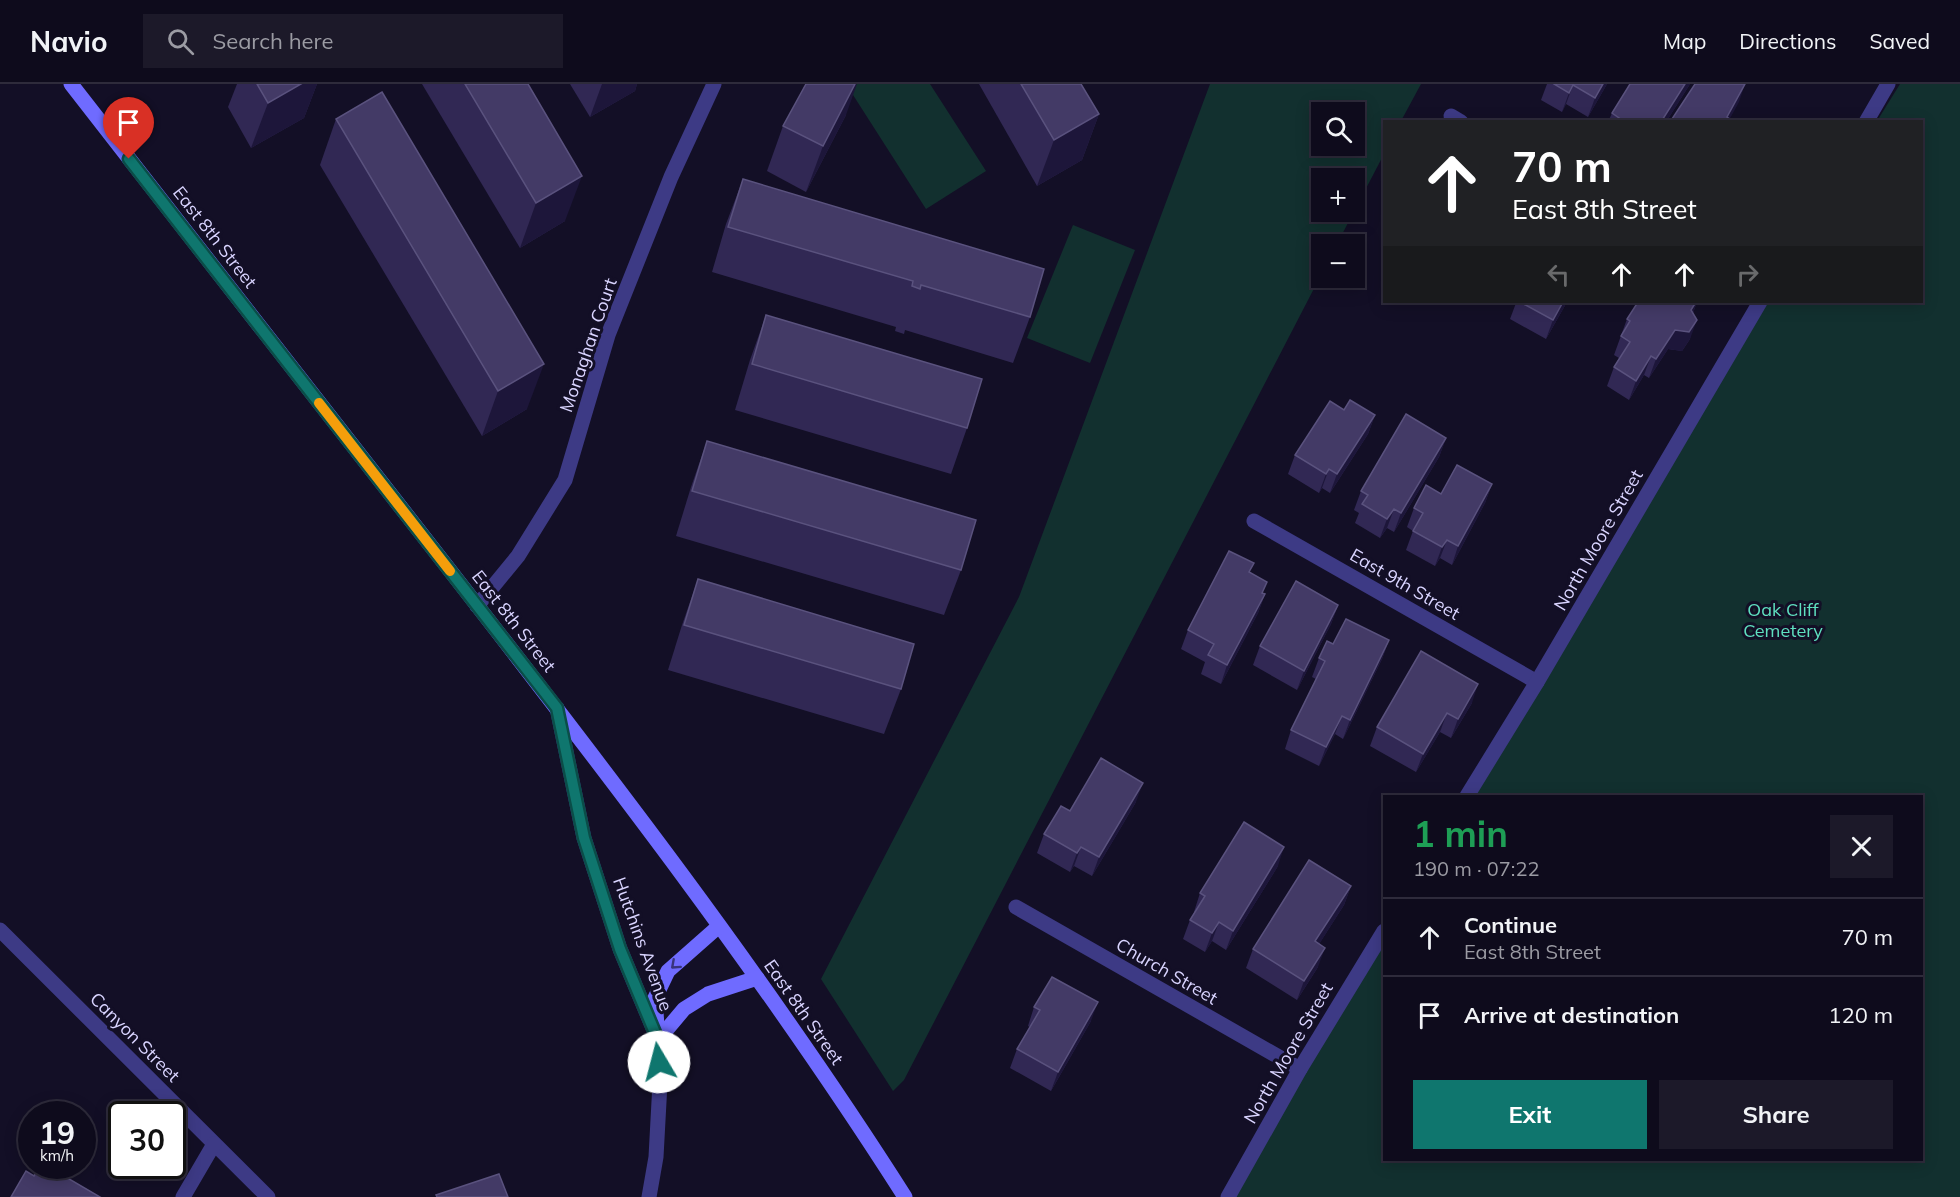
<!DOCTYPE html>
<html lang="en">
<head>
<meta charset="utf-8">
<style>
  :root { --surface:#0e0b1c; --page:#1c1929; --text:#f1f3f6; --muted:#9b9ba3; --line:#2e2b3b; --accent:#0f766e }
  body { margin:0; font-family:Mulish,sans-serif; background:var(--page); color:var(--text); height:100vh; display:flex; flex-direction:column; font-size:22px; white-space:nowrap }
  * { box-sizing:border-box; margin:0 }
  p { font-size:20px; color:var(--muted) }
  .icon { flex:none; width:33px; height:33px; fill:none; stroke:currentColor; stroke-width:2; stroke-linecap:round; stroke-linejoin:round }
  .map { position:relative; flex:1; overflow:hidden }
  .sheet { position:absolute; left:1383px; top:711px; width:540px; height:366px; display:flex; flex-direction:column; background:var(--surface); border-radius:0px; box-shadow:0 3px 15px #0003,0 0 0 2px var(--line) }
  .sheet>* { flex:none }
  .top-card { position:absolute; left:1383px; top:36px; width:540px; height:183px; border-radius:0px; box-shadow:0 3px 15px #0003,0 0 0 2px var(--line); background:#202124; color:#fff; overflow:hidden }
  .controls { position:absolute; left:1311px; top:18px; display:grid; gap:12px }
  .controls a { display:grid; place-items:center; width:54px; height:54px; border-radius:0px; background:var(--surface); box-shadow:0 3px 15px #0003,0 0 0 2px var(--line); font-size:30px }
  .speed { position:absolute; left:18px; top:1017px; display:flex; gap:12px; font-size:30px; font-weight:700; text-align:center }
  .speed>* { display:grid; place-content:center; width:78px; height:78px; border-radius:50%; background:var(--surface); box-shadow:0 3px 15px #0003,0 0 0 2px var(--line); line-height:1 }
  .speed small { font-size:15px; font-weight:400 }
  .speed .limit { border:3px solid #111; border-radius:9px; background:#fff; color:#111 }
  .pin { position:absolute; display:grid; place-items:center; width:51px; height:51px; color:#fff; margin:-62px -26px; border-radius:50% 50% 50% 0; rotate:-45deg; box-shadow:0 0 6px #0007 }
  .pin .icon { rotate:45deg }
  .me { position:absolute; width:66px; margin:-33px; rotate:352deg; stroke-linejoin:round; filter:drop-shadow(0 0 4px #0008) }
  .turn { display:flex; align-items:center; gap:21px; height:126px; padding:0 30px; font-size:27px }
  .turn .icon { width:78px; height:78px; stroke-width:2.5 }
  .turn b { display:block; font-size:42px; line-height:51px }
  .lanes { display:flex; align-items:center; height:57px; padding:0 30px; background:#0003; justify-content:center; gap:30px; direction:ltr }
  .lanes .off { opacity:.35 }
  .round { display:grid; place-items:center; flex:none; width:63px; height:63px; border-radius:0px; background:var(--page) }
  .headline { display:flex; align-items:center; justify-content:space-between; height:102px; padding:0 30px }
  h1 { font-size:36px; font-weight:700; line-height:45px; color:#1e9e55 }
  .cta { display:flex; gap:12px; margin-top:auto; padding:12px 30px }
  .cta a { flex:1; height:69px; border-radius:0px; background:var(--accent); color:#fff; font-size:24px; font-weight:700; line-height:69px; text-align:center }
  .cta a+a { background:var(--page); color:var(--text) }
  ul { padding:0; list-style:none }
  li { display:flex; align-items:center; gap:18px; height:78px; padding:0 30px; border-top:2px solid var(--line) }
  li div { flex:1 }
  li b { display:block; font-size:22px }
  li em { font-style:normal }
  header { display:flex; align-items:center; gap:36px; box-sizing:border-box; height:84px; padding:0 30px; background:var(--surface); border-bottom:2px solid var(--line) }
  header strong { font-size:28px }
  nav { display:flex; gap:33px; margin-inline-start:auto; font-size:21px }
  .search { width:420px; height:54px; background:var(--page); display:flex; align-items:center; gap:15px; box-sizing:border-box; padding:0 21px; border-radius:0px; color:var(--muted); font-size:22px }
  .map>svg:first-child { display:block }
  .green { fill:#12302f; fill-rule:evenodd }
  .lines { fill:none; stroke-linecap:round; stroke-linejoin:round }
  .lane { stroke:#3d3a85; stroke-width:15 }
  .street { stroke:#3d3a85; stroke-width:15 }
  .secondary { stroke:#6f6bff; stroke-width:15 }
  .wall { fill:#312854 }
  .shaded-wall { fill:#1d163a }
  .building { fill:#433a66; stroke:#5a527e; stroke-width:1.5 }
  .oneway { stroke:#38347d }
  .route-casing { stroke:#0a4d48; stroke-width:15 }
  .route { stroke:#0f766e; stroke-width:10 }
  .slow { stroke:#f59e0b; stroke-width:10 }
  .labels { text-anchor:middle; dominant-baseline:central; stroke-width:6; stroke-linejoin:round; paint-order:stroke }
  .street-label { font-size:18px; fill:#d9d4ff; stroke:#130f26 }
  .park-label { font-size:18px; fill:#5fe0c0; stroke:#130f26 }
</style>
</head>
<body>
<header>
<strong>Navio</strong>
<div class="search"><svg class="icon" aria-label="search" viewBox="0 0 24 24"><circle cx="10" cy="10" r="6"/><path d="M15 15l6 6"/></svg>Search here</div>
<nav><a>Map</a><a>Directions</a><a>Saved</a></nav>
</header>
<div class="map">
<svg width="1960" height="1113" viewBox="0 0 1960 1113">
  <rect width="100%" height="100%" fill="#130f26"/>
  <!-- green -->
  <g class="green">
    <path d="M 846,0 L 930,0 L 986,87 L 926,125 Z"/>
    <path d="M 1210,0 L 1421,0 L 1401,37 L 1384,38 L 1384,70 L 1337,160 L 1322,160 L 1321,191 L 904,996 L 893,1007 L 821,895 L 1019,513 ZM 1322,28 L 1354,28 L 1354,62 L 1322,62 ZM 1322,94 L 1354,94 L 1354,128 L 1322,128 Z"/>
    <path d="M 1900,0 L 1960,0 L 1960,1113 L 1224,1113 L 1384,848 L 1384,1076 L 1922,1076 L 1922,712 L 1467,712 L 1768,218 L 1922,218 L 1922,38 L 1877,37 Z"/>
    <path d="M 1073,141 L 1135,166 L 1090,279 L 1027,254 Z"/>
  </g>
  <g class="lines">
    <!-- lane -->
    <path class="lane" d="M 477,522 L 518,472 L 565,396 L 608,251 L 671,93 L 714,0"/>
    <!-- street -->
    <g class="street">
      <path d="M 1451,32 L 1461,38"/>
      <path d="M 1866,38 L 1888,0"/>
      <path d="M 1254,437 L 1537,598"/>
      <path d="M 557,624 L 584,754 L 620,865 L 658,956 L 660,999 L 656,1073 L 649,1113"/>
      <path d="M 1467,712 L 1537,598 L 1760,218"/>
      <path d="M 1016,823 L 1300,985"/>
      <path d="M 0,846 L 268,1113"/>
      <path d="M 183,1113 L 214,1060"/>
      <path d="M 1228,1113 L 1300,985 L 1384,847"/>
    </g>
    <!-- secondary -->
    <g class="secondary">
      <path d="M 71,0 C 195,160 320,320 445,480 C 605,686 765,893 905,1113"/>
      <path d="M 658,956 L 655,914 L 668,887 L 719,842"/>
      <path d="M 658,956 L 684,925 L 708,910 L 757,894"/>
    </g>
  </g>
  <!-- wall -->
  <g class="wall">
    <path d="M 237,0 L 317,0 L 304,34 L 251,64 L 228,23 Z"/>
    <path d="M 422,0 L 528,0 L 565,137 L 520,164 Z"/>
    <path d="M 570,0 L 637,0 L 635,7 L 590,33 Z"/>
    <path d="M 979,0 L 1081,0 L 1099,30 L 1082,76 L 1037,102 Z"/>
    <path d="M 1547,0 L 1607,0 L 1588,33 L 1566,20 L 1562,28 L 1541,16 Z"/>
    <path d="M 1690,0 L 1666,38 L 1608,38 L 1612,29 Z"/>
    <path d="M 846,31 L 806,108 L 767,87 L 783,42 Z"/>
    <path d="M 336,35 L 527,325 L 482,352 L 320,81 Z"/>
    <path d="M 743,95 L 1030,233 L 1013,279 L 905,246 L 904,250 L 895,247 L 896,243 L 712,188 L 726,140 Z"/>
    <path d="M 1514,218 L 1567,218 L 1546,255 L 1510,235 L 1516,219 Z"/>
    <path d="M 1697,218 L 1693,229 L 1690,255 L 1682,267 L 1668,265 L 1649,294 L 1644,291 L 1629,316 L 1607,302 L 1614,283 L 1619,274 L 1614,271 L 1627,235 Z"/>
    <path d="M 766,231 L 967,344 L 951,390 L 735,326 L 750,276 Z"/>
    <path d="M 1344,326 L 1375,331 L 1368,350 L 1330,409 L 1322,404 L 1319,409 L 1288,390 L 1295,371 Z"/>
    <path d="M 1446,354 L 1439,373 L 1394,448 L 1387,444 L 1380,454 L 1355,439 L 1359,429 L 1354,426 L 1361,407 Z"/>
    <path d="M 707,357 L 961,486 L 944,531 L 676,452 L 691,403 Z"/>
    <path d="M 1492,400 L 1485,419 L 1452,481 L 1440,474 L 1435,482 L 1406,466 L 1413,447 L 1407,443 L 1414,424 L 1441,410 Z"/>
    <path d="M 1250,489 L 1263,510 L 1265,510 L 1258,529 L 1221,600 L 1201,590 L 1205,578 L 1181,565 L 1188,546 Z"/>
    <path d="M 698,495 L 901,605 L 884,650 L 668,586 L 682,541 Z"/>
    <path d="M 1338,521 L 1331,540 L 1297,606 L 1253,581 L 1260,562 Z"/>
    <path d="M 1389,556 L 1382,575 L 1343,655 L 1335,650 L 1319,682 L 1285,665 L 1291,646 L 1316,595 L 1312,593 L 1319,574 L 1333,560 Z"/>
    <path d="M 1472,619 L 1451,654 L 1440,648 L 1416,688 L 1370,662 L 1377,643 Z"/>
    <path d="M 1136,718 L 1092,792 L 1074,782 L 1070,788 L 1037,769 L 1044,750 L 1070,727 Z"/>
    <path d="M 1278,782 L 1226,866 L 1212,857 L 1205,868 L 1183,855 L 1190,836 L 1194,829 L 1194,828 L 1200,809 Z"/>
    <path d="M 1351,802 L 1344,821 L 1319,860 L 1318,883 L 1297,916 L 1246,884 L 1253,865 Z"/>
    <path d="M 1034,923 L 1091,937 L 1051,1007 L 1010,984 L 1017,965 L 1030,943 L 1028,942 Z"/>
  </g>
  <!-- shaded-wall -->
  <g class="shaded-wall">
    <path d="M 301,0 L 317,0 L 304,34 L 251,64 L 268,19 Z"/>
    <path d="M 602,0 L 637,0 L 635,7 L 590,33 Z"/>
    <path d="M 855,0 L 857,0 L 846,31 L 806,108 L 823,62 Z"/>
    <path d="M 1603,0 L 1607,0 L 1588,33 L 1595,14 Z"/>
    <path d="M 1685,0 L 1690,0 L 1666,38 L 1661,38 Z"/>
    <path d="M 1745,0 L 1739,18 L 1728,38 L 1727,33 Z"/>
    <path d="M 1573,1 L 1566,20 L 1562,28 L 1569,9 Z"/>
    <path d="M 1099,30 L 1082,76 L 1037,102 L 1054,56 Z"/>
    <path d="M 582,92 L 565,137 L 520,164 L 536,119 Z"/>
    <path d="M 1563,218 L 1567,218 L 1546,255 L 1553,236 Z"/>
    <path d="M 1696,218 L 1697,218 L 1692,232 L 1691,226 Z"/>
    <path d="M 1697,236 L 1690,255 L 1682,267 L 1668,265 L 1649,294 L 1656,275 L 1675,246 Z"/>
    <path d="M 1651,272 L 1644,291 L 1629,316 L 1636,297 Z"/>
    <path d="M 544,280 L 527,325 L 482,352 L 498,307 Z"/>
    <path d="M 1375,331 L 1368,350 L 1330,409 L 1337,390 Z"/>
    <path d="M 1446,354 L 1439,373 L 1394,448 L 1401,429 Z"/>
    <path d="M 1329,385 L 1322,404 L 1319,409 L 1326,390 Z"/>
    <path d="M 1492,400 L 1485,419 L 1452,481 L 1458,462 Z"/>
    <path d="M 1394,425 L 1387,444 L 1380,454 L 1387,435 Z"/>
    <path d="M 1447,456 L 1440,474 L 1435,482 L 1442,463 Z"/>
    <path d="M 1265,510 L 1258,529 L 1221,600 L 1227,581 Z"/>
    <path d="M 1338,521 L 1331,540 L 1297,606 L 1304,587 Z"/>
    <path d="M 1389,556 L 1382,575 L 1343,655 L 1350,636 Z"/>
    <path d="M 1478,600 L 1472,619 L 1451,654 L 1458,635 Z"/>
    <path d="M 1447,629 L 1440,648 L 1416,688 L 1423,670 Z"/>
    <path d="M 1342,632 L 1335,650 L 1319,682 L 1326,663 Z"/>
    <path d="M 1143,699 L 1136,718 L 1092,792 L 1099,773 Z"/>
    <path d="M 1081,763 L 1074,782 L 1070,788 L 1077,769 Z"/>
    <path d="M 1284,763 L 1278,782 L 1226,866 L 1233,847 Z"/>
    <path d="M 1351,802 L 1344,821 L 1309,876 L 1315,857 Z"/>
    <path d="M 1219,838 L 1212,857 L 1205,868 L 1212,849 Z"/>
    <path d="M 1325,864 L 1318,883 L 1297,916 L 1304,897 Z"/>
    <path d="M 1098,918 L 1091,937 L 1051,1007 L 1058,988 Z"/>
  </g>
  <!-- building -->
  <g class="building">
    <path d="M 257,0 L 301,0 L 268,19 Z"/>
    <path d="M 465,0 L 528,0 L 582,92 L 536,119 Z"/>
    <path d="M 806,0 L 855,0 L 823,62 L 783,42 Z"/>
    <path d="M 1021,0 L 1081,0 L 1099,30 L 1054,56 Z"/>
    <path d="M 1554,0 L 1603,0 L 1595,14 L 1573,1 L 1569,9 Z"/>
    <path d="M 1630,0 L 1685,0 L 1661,38 L 1625,38 L 1612,29 Z"/>
    <path d="M 1695,0 L 1745,0 L 1727,33 L 1734,38 L 1670,38 Z"/>
    <path d="M 382,8 L 544,280 L 498,307 L 336,35 Z"/>
    <path d="M 743,95 L 1044,185 L 1030,233 L 921,201 L 920,205 L 912,202 L 913,197 L 728,143 Z"/>
    <path d="M 1520,218 L 1563,218 L 1553,236 Z"/>
    <path d="M 1638,218 L 1696,218 L 1691,226 L 1697,236 L 1689,248 L 1675,246 L 1656,275 L 1651,272 L 1636,297 L 1614,283 L 1630,258 L 1621,252 L 1630,237 L 1627,235 Z"/>
    <path d="M 766,231 L 982,295 L 967,344 L 752,280 Z"/>
    <path d="M 1350,316 L 1375,331 L 1337,390 L 1329,385 L 1326,390 L 1295,371 L 1330,317 L 1344,326 Z"/>
    <path d="M 1406,330 L 1446,354 L 1401,429 L 1394,425 L 1387,435 L 1362,420 L 1368,411 L 1361,407 Z"/>
    <path d="M 707,357 L 976,436 L 961,486 L 692,407 Z"/>
    <path d="M 1457,381 L 1492,400 L 1458,462 L 1447,456 L 1442,463 L 1413,447 L 1423,429 L 1414,424 L 1426,401 L 1441,410 Z"/>
    <path d="M 1229,467 L 1254,479 L 1249,488 L 1267,498 L 1262,509 L 1265,510 L 1227,581 L 1208,571 L 1214,560 L 1188,546 Z"/>
    <path d="M 698,495 L 914,560 L 901,605 L 684,541 Z"/>
    <path d="M 1296,497 L 1338,521 L 1304,587 L 1260,562 Z"/>
    <path d="M 1346,535 L 1389,556 L 1350,636 L 1342,632 L 1326,663 L 1291,646 L 1325,577 L 1319,574 L 1327,557 L 1333,560 Z"/>
    <path d="M 1421,567 L 1478,600 L 1458,635 L 1447,629 L 1423,670 L 1377,643 Z"/>
    <path d="M 1101,674 L 1143,699 L 1099,773 L 1081,763 L 1077,769 L 1044,750 L 1061,722 L 1070,727 Z"/>
    <path d="M 1244,738 L 1284,763 L 1233,847 L 1219,838 L 1212,849 L 1190,836 L 1205,812 L 1200,809 Z"/>
    <path d="M 1309,776 L 1351,802 L 1315,857 L 1325,864 L 1304,897 L 1253,865 Z"/>
    <path d="M 1052,893 L 1098,918 L 1058,988 L 1017,965 L 1040,926 L 1034,923 Z"/>
    <path d="M 40,1082 L 47,1082 L 100,1113 L 11,1113 L 26,1087 L 34,1092 Z"/>
    <path d="M 499,1090 L 508,1113 L 437,1113 L 436,1111 Z"/>
  </g>
  <!-- one-way arrows -->
  <defs><path id="oneway-chevron" d="M-2-3.5L2.5 0L-2 3.5" fill="none" stroke-width="1.6" stroke-linecap="round" stroke-linejoin="round" transform="scale(1.5)"/></defs>
  <use class="oneway" href="#oneway-chevron" transform="translate(675 881) rotate(138)"/>
  <g class="lines">
    <!-- route casing -->
    <g class="route-casing">
      <path id="route" d="M 129,75 L 557,624 L 584,754 L 620,865 L 658,956 L 659,978"/>
    </g>
    <!-- route -->
    <use href="#route" class="route"/>
    <!-- slow -->
    <path class="slow" d="M 319,319 L 450,487"/>
  </g>
  <g class="labels">
    <!-- street labels -->
    <g class="street-label">
      <text transform="translate(215 153) rotate(52)">East 8th Street</text>
      <text transform="translate(588 261) rotate(-71)">Monaghan Court</text>
      <text transform="translate(1598 456) rotate(-60)">North Moore Street</text>
      <text transform="translate(1405 500) rotate(30)">East 9th Street</text>
      <text transform="translate(514 537) rotate(52)">East 8th Street</text>
      <text transform="translate(643 860) rotate(70)">Hutchins Avenue</text>
      <text transform="translate(1167 887) rotate(30)">Church Street</text>
      <text transform="translate(804 928) rotate(55)">East 8th Street</text>
      <text transform="translate(135 953) rotate(45)">Canyon Street</text>
      <text transform="translate(1288 969) rotate(-60)">North Moore Street</text>
    </g>
    <!-- park labels -->
    <g class="park-label">
      <text x="1783" y="525">Oak Cliff<tspan x="1783" dy="21">Cemetery</tspan></text>
    </g>
  </g>
</svg>
<div class="controls">
<a><svg class="icon" aria-label="search" viewBox="0 0 24 24"><circle cx="10" cy="10" r="6"/><path d="M15 15l6 6"/></svg></a>
<a>+</a>
<a>−</a>
</div>
<div class="speed"><div>19<small>km/h</small></div><div class="limit">30</div></div>
<div class="pin" style="left:129px;top:75px;background:#d93025"><svg class="icon" aria-label="arrive" viewBox="0 0 24 24"><path d="M6 21V4h12l-3 4 3 4H6"/></svg></div>
<svg class="me" style="left:659px;top:978px" viewBox="-20 -20 40 40"><circle r="19" fill="#fff"/><path d="M0-13L10 11 0 6-10 11z" fill="#0f766e"/></svg>
<div class="top-card">
<div class="turn"><svg class="icon" aria-label="ahead" viewBox="0 0 24 24"><path d="M12 20V5M6 11l6-6 6 6"/></svg><div><b>70 m</b>East 8th Street</div></div>
<div class="lanes"><svg class="icon off" aria-label="left" viewBox="0 0 24 24"><path d="M17 20v-9H6M10 6l-5 5 5 5"/></svg><svg class="icon" aria-label="ahead" viewBox="0 0 24 24"><path d="M12 20V5M6 11l6-6 6 6"/></svg><svg class="icon" aria-label="ahead" viewBox="0 0 24 24"><path d="M12 20V5M6 11l6-6 6 6"/></svg><svg class="icon off" aria-label="right" viewBox="0 0 24 24"><path d="M7 20v-9h11M14 6l5 5-5 5"/></svg></div>
</div>
<section class="sheet">
<div class="headline"><div><h1>1 min</h1><p>190 m · 07:22</p></div><a class="round"><svg class="icon" aria-label="close" viewBox="0 0 24 24"><path d="M6 6l12 12M18 6L6 18"/></svg></a></div>
<ul>
<li><svg class="icon" aria-label="ahead" viewBox="0 0 24 24"><path d="M12 20V5M6 11l6-6 6 6"/></svg><div><b>Continue</b><p>East 8th Street</p></div><em>70 m</em></li>
<li><svg class="icon" aria-label="arrive" viewBox="0 0 24 24"><path d="M6 21V4h12l-3 4 3 4H6"/></svg><div><b>Arrive at destination</b></div><em>120 m</em></li>
</ul>
<div class="cta"><a>Exit</a><a>Share</a></div>
</section>
</div>
</body>
</html>
